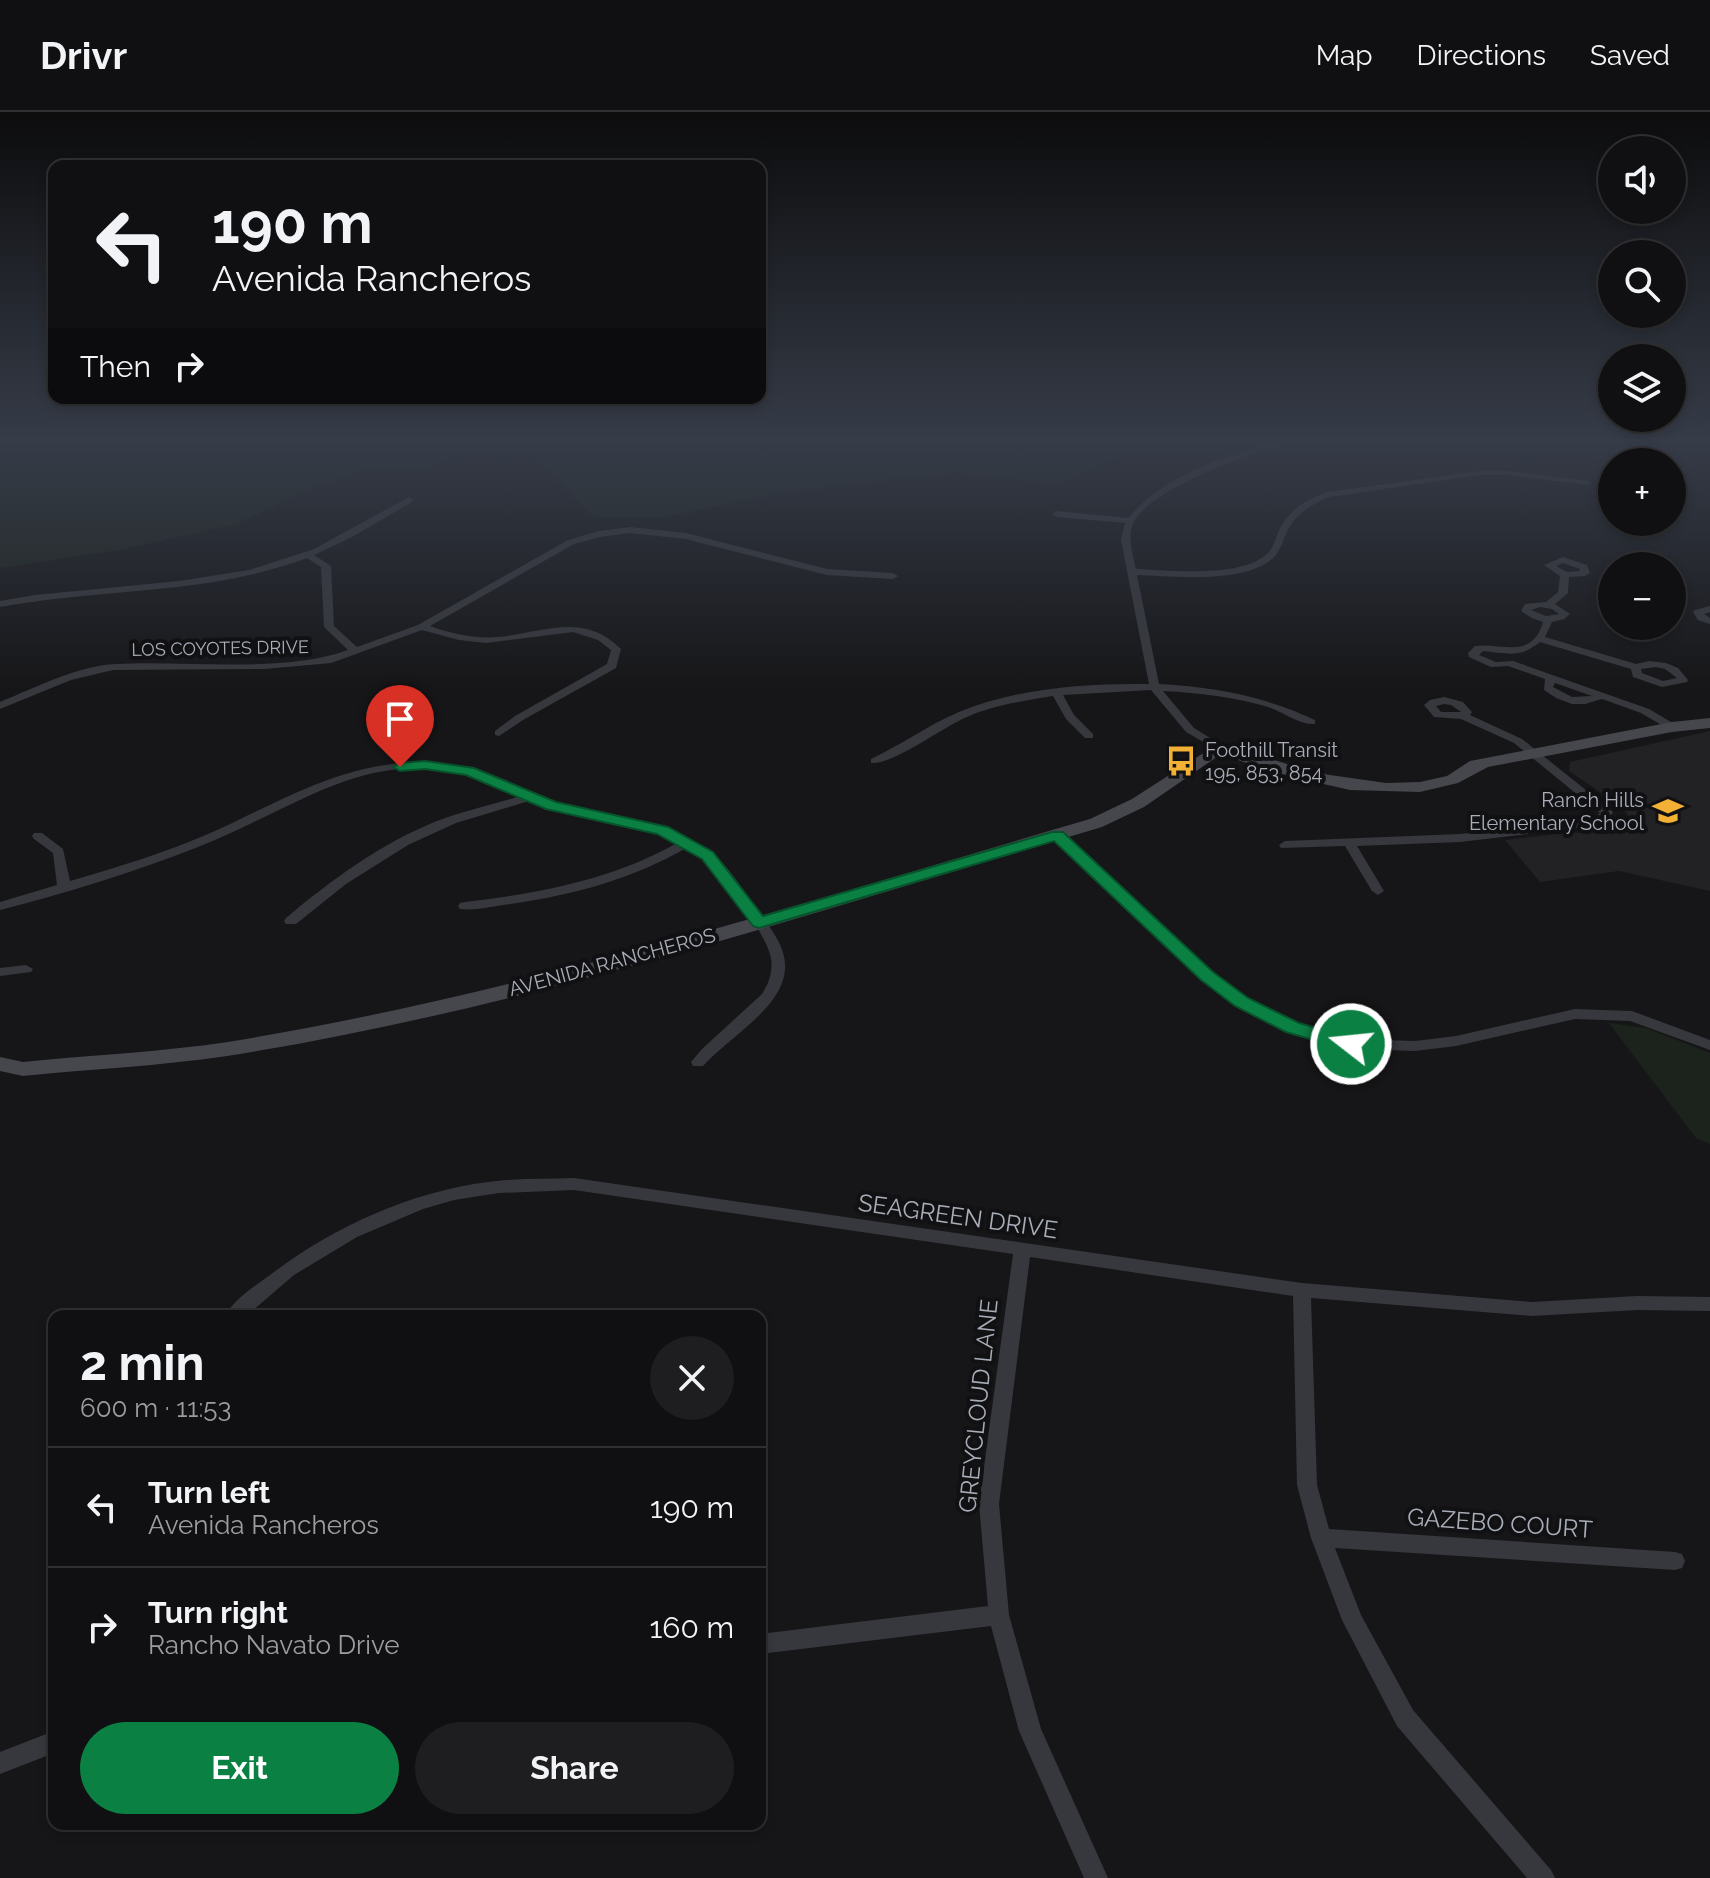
<!DOCTYPE html>
<html lang="en">
<head>
<meta charset="utf-8">
<style>
  :root { --surface:#101012; --page:#1e1e20; --text:#f1f3f6; --muted:#9c9d9f; --line:#303032; --accent:#0b8043 }
  body { margin:0; font-family:Raleway,sans-serif; background:var(--page); color:var(--text); height:100vh; display:flex; flex-direction:column; font-size:30px; white-space:nowrap }
  * { box-sizing:border-box; margin:0 }
  p { font-size:26px; color:var(--muted) }
  .icon { flex:none; width:44px; height:44px; fill:none; stroke:currentColor; stroke-width:2; stroke-linecap:round; stroke-linejoin:round }
  .map { position:relative; flex:1; overflow:hidden }
  .sheet { position:absolute; left:48px; top:1198px; width:718px; height:520px; display:flex; flex-direction:column; background:var(--surface); border-radius:16px; box-shadow:0 4px 12px #0003,0 0 0 2px var(--line) }
  .sheet>* { flex:none }
  .hud { position:absolute; left:48px; top:48px; width:718px; height:244px; border-radius:16px; box-shadow:0 4px 12px #0003,0 0 0 2px var(--line); background:#101012; color:var(--text); overflow:hidden }
  .fabs { position:absolute; left:1598px; top:24px; display:grid; gap:16px }
  .fabs a { display:grid; place-items:center; width:88px; height:88px; border-radius:50%; background:var(--surface); box-shadow:0 4px 12px #0003,0 0 0 2px var(--line); font-size:40px }
  .pin { position:absolute; display:grid; place-items:center; width:68px; height:68px; color:#fff; margin:-82px -34px; border-radius:50% 50% 50% 0; rotate:-45deg; box-shadow:0 0 8px #0007 }
  .pin .icon { rotate:45deg }
  .me { position:absolute; width:88px; margin:-44px; rotate:286deg; stroke-linejoin:round; filter:drop-shadow(0 0 6px #0008) }
  .turn { display:flex; align-items:center; gap:28px; height:168px; padding:0 32px; font-size:36px }
  .turn .icon { width:104px; height:104px; stroke-width:2.5 }
  .turn b { display:block; font-size:56px; line-height:68px }
  .then { display:flex; align-items:center; height:76px; padding:0 32px; background:#0003; gap:16px; font-size:30px }
  .round { display:grid; place-items:center; flex:none; width:84px; height:84px; border-radius:42px; background:var(--page) }
  .summary { display:flex; align-items:center; justify-content:space-between; height:136px; padding:0 32px }
  h1 { font-size:48px; font-weight:700; line-height:60px }
  .primary-button { display:flex; gap:16px; margin-top:auto; padding:16px 32px }
  .primary-button a { flex:1; height:92px; border-radius:48px; background:var(--accent); color:#fff; font-size:32px; font-weight:700; line-height:92px; text-align:center }
  .primary-button a+a { background:var(--page); color:var(--text) }
  ul { padding:0; list-style:none }
  li { display:flex; align-items:center; gap:24px; height:120px; padding:0 32px; border-top:2px solid var(--line) }
  li div { flex:1 }
  li b { display:block; font-size:30px }
  li em { font-style:normal }
  header { display:flex; align-items:center; gap:48px; box-sizing:border-box; height:112px; padding:0 40px; background:var(--surface); border-bottom:2px solid var(--line) }
  header strong { font-size:38px }
  nav { display:flex; gap:44px; margin-inline-start:auto; font-size:28px }
  .map>svg:first-child { display:block }
  .built { fill:#222225 }
  .green { fill:#1c231d }
  .lines { fill:none; stroke-linecap:round; stroke-linejoin:round }
  .minor { fill:#37383d; fill-rule:evenodd }
  .secondary { fill:#45474d; fill-rule:evenodd }
  .route { fill:#0b8043; stroke:#07532c; stroke-width:2 }
  .labels { text-anchor:middle; dominant-baseline:central; stroke-width:8; stroke-linejoin:round; paint-order:stroke }
  .far-street-label { font-size:18px; fill:#a8adb8; stroke:#111113 }
  .poi-label { font-size:20px; fill:#a8adb8; stroke:#111113; text-anchor:start }
  .street-label { font-size:20px; fill:#a8adb8; stroke:#111113 }
  .near-street-label { font-size:24px; fill:#a8adb8; stroke:#111113 }
</style>
</head>
<body>
<header>
<strong>Drivr</strong>
<nav><a>Map</a><a>Directions</a><a>Saved</a></nav>
</header>
<div class="map">
<svg width="1710" height="1766" viewBox="0 0 1710 1766">
  <rect width="100%" height="100%" fill="#161618"/>
  <!-- built -->
  <path class="built" d="M 1710,619 L 1710,779 L 1619,759 L 1540,770 L 1505,728 L 1566,721 L 1613,720 L 1622,717 L 1629,711 L 1628,703 L 1622,695 L 1569,659 L 1570,650 Z"/>
  <!-- green -->
  <g class="green">
    <path d="M 0,328 L 1153,328 L 1058,372 L 954,360 L 778,381 L 661,406 L 594,405 L 523,334 L 470,336 L 422,357 L 372,355 L 313,376 L 237,412 L 119,438 L 0,456 Z"/>
    <path d="M 1609,911 L 1646,916 L 1710,941 L 1710,1032 L 1696,1026 Z"/>
  </g>
  <g class="lines">
    <!-- minor -->
    <g class="minor">
      <path d="M 1280,328 L 1295,328 C 1282,334 1267,337 1253,342 C 1224,352 1142,383 1132,414 C 1128,429 1133,443 1136,457 C 1169,458 1244,467 1269,440 C 1274,434 1276,425 1279,418 C 1289,398 1307,387 1327,380 L 1480,359 L 1507,359 L 1588,369 L 1592,371 L 1588,373 L 1507,363 L 1480,363 L 1329,385 C 1311,393 1295,402 1287,420 C 1283,428 1281,436 1276,443 C 1250,473 1173,464 1137,463 L 1159,572 C 1216,575 1263,584 1315,608 L 1315,612 C 1299,613 1284,600 1268,595 C 1234,585 1199,581 1163,579 L 1194,616 L 1223,634 L 1225,636 L 1219,639 L 1186,620 L 1151,578 L 1063,583 L 1074,603 L 1093,622 L 1093,626 L 1085,626 L 1066,607 L 1053,584 C 1024,589 994,593 967,605 C 943,615 893,653 871,651 L 871,647 C 901,633 928,613 959,600 C 1017,576 1086,571 1149,572 L 1121,428 L 1125,411 L 1056,405 L 1052,402 L 1056,399 L 1128,406 C 1163,364 1227,342 1280,328 Z"/>
      <path d="M 409,385 L 413,388 L 412,390 L 352,425 L 314,443 L 331,454 L 334,514 L 357,535 L 418,513 L 568,428 L 599,419 L 630,415 L 686,421 L 827,457 L 893,461 L 898,464 L 893,467 L 827,463 L 686,427 L 630,421 L 600,425 L 574,432 L 430,514 C 452,522 475,527 497,525 C 543,521 583,499 621,537 L 616,556 L 523,608 L 499,624 L 495,623 L 495,619 L 515,604 L 607,552 L 611,538 L 598,528 L 573,520 L 486,531 L 459,528 L 422,518 L 331,551 L 264,557 L 113,558 L 71,568 L 0,597 L 0,590 C 37,575 76,554 116,552 C 187,548 283,562 348,538 L 324,515 L 321,455 L 307,446 C 209,483 102,476 0,495 L 0,489 L 35,483 L 179,469 L 249,458 L 314,437 Z"/>
      <path d="M 1563,445 L 1587,453 L 1590,461 L 1585,464 L 1569,465 L 1568,481 L 1555,492 L 1570,502 L 1564,507 L 1552,510 L 1545,525 L 1636,552 L 1649,549 L 1666,551 L 1678,556 L 1688,568 L 1687,570 L 1662,575 L 1633,565 L 1631,557 L 1540,530 C 1519,547 1507,541 1483,539 L 1479,543 L 1496,550 L 1513,549 L 1649,597 L 1676,613 L 1676,617 L 1668,617 L 1641,601 L 1602,587 L 1585,592 L 1572,592 L 1556,586 L 1544,578 L 1545,567 L 1508,554 L 1491,555 L 1469,545 L 1468,541 L 1475,534 C 1500,530 1532,549 1543,510 L 1532,506 L 1521,499 L 1525,492 L 1546,490 L 1558,480 L 1560,464 L 1544,453 ZM 1563,451 L 1580,457 L 1580,459 L 1567,460 L 1556,454 ZM 1540,495 L 1552,497 L 1559,502 L 1546,504 L 1531,498 ZM 1656,555 L 1665,557 L 1677,566 L 1663,569 L 1642,561 L 1641,557 ZM 1555,571 L 1592,584 L 1572,585 L 1553,575 Z"/>
      <path d="M 1710,494 L 1710,500 L 1704,502 L 1710,506 L 1710,512 L 1698,508 L 1693,500 L 1695,498 Z"/>
      <path d="M 1444,585 L 1463,590 L 1472,600 L 1470,603 L 1522,627 L 1611,698 L 1613,701 L 1596,714 L 1460,730 L 1357,734 L 1384,779 L 1378,783 L 1372,779 L 1345,734 L 1281,736 L 1279,733 L 1285,729 L 1460,722 L 1593,707 L 1600,701 L 1514,631 L 1461,607 L 1434,605 L 1424,593 L 1430,588 ZM 1444,592 L 1451,593 L 1461,600 L 1441,600 L 1436,594 Z"/>
      <path d="M 422,650 C 451,652 479,657 506,668 C 522,676 538,686 556,691 C 610,709 672,704 716,745 C 733,760 744,780 757,798 C 771,817 790,838 784,864 C 777,899 726,928 703,954 L 693,954 L 691,950 L 702,937 L 762,882 C 769,871 773,860 771,846 C 765,816 713,754 688,735 C 633,767 573,783 510,792 C 494,794 476,799 460,797 L 458,794 L 460,791 L 465,790 C 540,781 612,768 679,730 L 651,719 L 574,703 L 529,689 L 456,711 L 408,733 L 346,772 L 296,812 L 286,812 L 284,809 L 286,806 C 331,768 382,731 437,709 C 464,699 492,693 520,684 C 387,616 316,688 198,735 C 134,760 67,781 0,798 L 0,790 L 57,773 L 53,741 L 34,727 L 32,724 L 34,721 L 42,721 L 63,737 L 70,769 C 118,755 168,740 215,719 C 285,687 342,651 422,650 Z"/>
      <path d="M 1057,720 L 1061,721 L 1212,861 L 1246,887 L 1298,912 L 1351,927 L 1415,929 L 1456,924 L 1575,897 L 1632,899 L 1710,928 L 1710,938 L 1630,909 L 1575,907 L 1456,934 L 1415,939 L 1351,937 L 1288,918 L 1236,893 L 1202,867 L 1053,727 L 1051,724 L 1053,721 Z"/>
      <path d="M 26,853 L 33,857 L 31,860 L 0,864 L 0,856 Z"/>
      <path d="M 574,1066 L 1302,1171 L 1532,1190 L 1637,1184 L 1710,1185 L 1710,1199 L 1637,1198 L 1532,1204 L 1311,1186 L 1317,1373 L 1329,1417 L 1675,1440 L 1682,1442 L 1685,1449 L 1682,1456 L 1675,1458 L 1335,1436 L 1361,1503 L 1413,1598 L 1551,1758 L 1555,1766 L 1527,1766 L 1397,1614 L 1342,1508 L 1311,1426 L 1297,1373 L 1293,1184 L 1030,1145 L 999,1392 L 1009,1503 L 1041,1617 L 1108,1766 L 1084,1766 L 1019,1619 L 991,1514 L 760,1542 L 760,1522 L 988,1494 L 979,1392 L 1013,1142 L 574,1078 L 499,1081 L 454,1088 L 423,1097 L 357,1125 L 294,1163 L 246,1204 L 225,1204 C 234,1187 255,1174 270,1163 C 333,1115 410,1080 488,1070 C 516,1066 546,1067 574,1066 Z"/>
      <path d="M 54,1619 L 54,1641 L 0,1662 L 0,1640 Z"/>
    </g>
    <!-- secondary -->
    <path class="secondary" d="M 1710,606 L 1710,616 L 1672,620 L 1488,655 L 1458,671 L 1420,680 L 1350,678 L 1275,661 L 1221,642 L 1144,695 L 1102,715 C 814,800 525,897 227,944 C 160,954 91,957 23,964 L 0,959 L 0,945 L 23,950 C 91,943 161,940 228,930 C 521,882 806,790 1090,707 L 1132,687 L 1219,631 L 1316,661 L 1386,671 L 1420,670 L 1447,664 L 1470,649 L 1672,610 Z"/>
  </g>
  <!-- sky -->
  <linearGradient id="sky" x2="0" y2="1"><stop stop-color="#0c0c0d"/><stop offset="0.57" stop-color="#363c48"/><stop offset="1" stop-color="#363c48" stop-opacity="0"/></linearGradient>
  <rect width="1710" height="576" fill="url(#sky)"/>
  <!-- route -->
  <path class="route" d="M 425,649 L 474,656 L 556,690 L 668,715 L 713,740 L 763,804 L 1052,720 L 1063,720 L 1213,860 L 1248,886 L 1299,911 L 1358,928 L 1361,932 L 1351,939 L 1286,920 L 1235,894 L 1201,868 L 1054,729 L 759,816 L 753,814 L 702,747 L 657,722 L 546,697 L 466,663 L 425,657 L 400,659 L 393,655 L 400,651 Z"/>
  <!-- icons -->
  <defs>
    <g id="bus-bare" transform="scale(2.4)"><path d="M-5-6H5V4H4V6H2V4H-2V6H-4V4H-5ZM-3.5-4V0h7V-4ZM-3.5 1.2v1.5H-2V1.2ZM2 1.2v1.5H3.5V1.2Z" fill="#f2b134" stroke="#111113" stroke-width="2.5" paint-order="stroke"/></g>
    <g id="school-bare" transform="scale(2.4)"><path d="M0-5L7-2L0 1L-7-2ZM-4 1L0 2.5L4 1V4Q0 6-4 4Z" fill="#f2b134" stroke="#111113" stroke-width="2.5" paint-order="stroke"/></g>
  </defs>
  <g fill-rule="evenodd">
    <use href="#bus-bare" x="1181" y="649"/>
    <use href="#school-bare" x="1668" y="699"/>
  </g>
  <g class="labels">
    <!-- far-street labels -->
    <g class="far-street-label">
      <text transform="translate(220 536) rotate(-1)">LOS COYOTES DRIVE</text>
    </g>
    <!-- poi labels -->
    <g class="poi-label">
      <text x="1205" y="638">Foothill Transit<tspan x="1205" dy="23">195, 853, 854</tspan></text>
      <text x="1644" y="688" text-anchor="end">Ranch Hills<tspan x="1644" dy="23">Elementary School</tspan></text>
    </g>
    <!-- street labels -->
    <g class="street-label">
      <text transform="translate(612 850) rotate(-15)">AVENIDA RANCHEROS</text>
    </g>
    <!-- near-street labels -->
    <g class="near-street-label">
      <text transform="translate(958 1104) rotate(8)">SEAGREEN DRIVE</text>
      <text transform="translate(978 1294) rotate(-84)">GREYCLOUD LANE</text>
      <text transform="translate(1500 1411) rotate(4)">GAZEBO COURT</text>
    </g>
  </g>
</svg>
<div class="fabs">
<a><svg class="icon" aria-label="sound" viewBox="0 0 24 24"><path d="M4 9h4l5-4v14l-5-4H4zM17 9q2 3 0 6"/></svg></a>
<a><svg class="icon" aria-label="search" viewBox="0 0 24 24"><circle cx="10" cy="10" r="6"/><path d="M15 15l6 6"/></svg></a>
<a><svg class="icon" aria-label="layers" viewBox="0 0 24 24"><path d="M12 4l9 5-9 5-9-5zM3 14l9 5 9-5"/></svg></a>
<a>+</a>
<a>−</a>
</div>
<div class="pin" style="left:400px;top:655px;background:#d93025"><svg class="icon" aria-label="arrive" viewBox="0 0 24 24"><path d="M6 21V4h12l-3 4 3 4H6"/></svg></div>
<svg class="me" style="left:1351px;top:932px" viewBox="-20 -20 40 40"><circle r="17" fill="#0b8043" stroke="#fff" stroke-width="3"/><path d="M0-11L8 9 0 5-8 9z" fill="#fff"/></svg>
<div class="hud">
<div class="turn"><svg class="icon" aria-label="left" viewBox="0 0 24 24"><path d="M17 20v-9H6M10 6l-5 5 5 5"/></svg><div><b>190 m</b>Avenida Rancheros</div></div>
<div class="then">Then<svg class="icon" aria-label="right" viewBox="0 0 24 24"><path d="M7 20v-9h11M14 6l5 5-5 5"/></svg></div>
</div>
<section class="sheet">
<div class="summary"><div><h1>2 min</h1><p>600 m · 11:53</p></div><a class="round"><svg class="icon" aria-label="close" viewBox="0 0 24 24"><path d="M6 6l12 12M18 6L6 18"/></svg></a></div>
<ul>
<li><svg class="icon" aria-label="left" viewBox="0 0 24 24"><path d="M17 20v-9H6M10 6l-5 5 5 5"/></svg><div><b>Turn left</b><p>Avenida Rancheros</p></div><em>190 m</em></li>
<li><svg class="icon" aria-label="right" viewBox="0 0 24 24"><path d="M7 20v-9h11M14 6l5 5-5 5"/></svg><div><b>Turn right</b><p>Rancho Navato Drive</p></div><em>160 m</em></li>
</ul>
<div class="primary-button"><a>Exit</a><a>Share</a></div>
</section>
</div>
</body>
</html>
